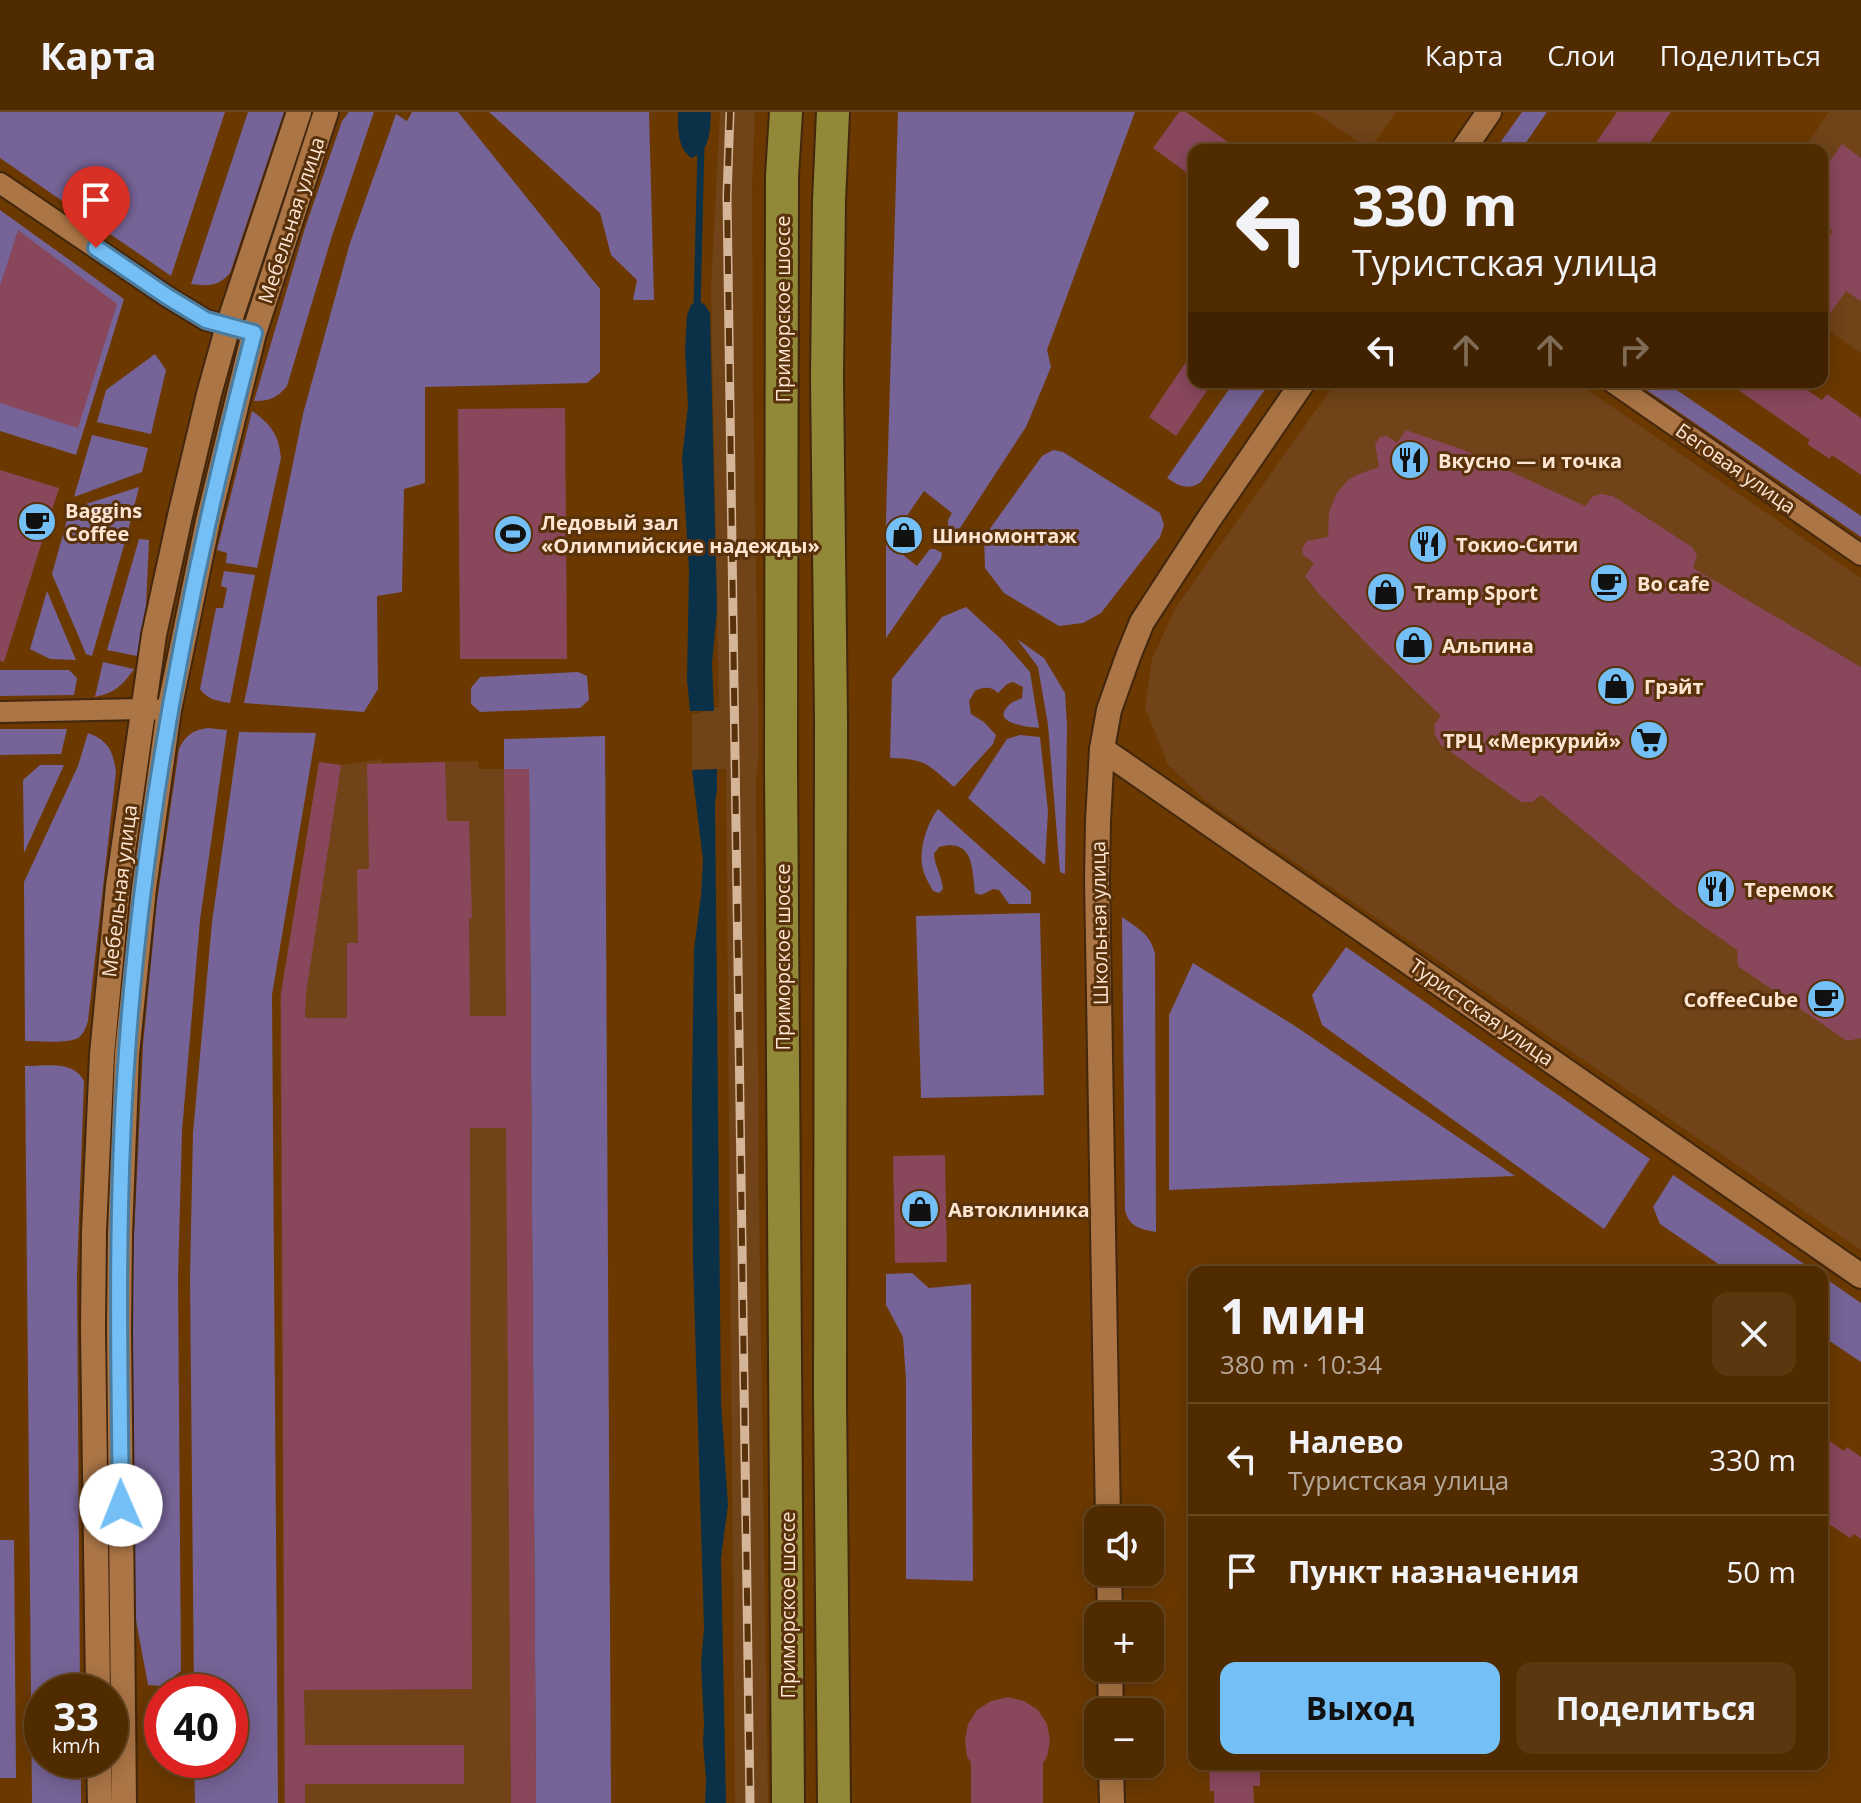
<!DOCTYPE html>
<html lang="ru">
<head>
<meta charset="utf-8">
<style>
  :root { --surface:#502b00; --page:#5a370f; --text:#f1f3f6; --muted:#b4a799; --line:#674722; --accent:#74c0f6 }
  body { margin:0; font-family:"Open Sans",sans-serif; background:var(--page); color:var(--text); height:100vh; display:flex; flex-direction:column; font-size:30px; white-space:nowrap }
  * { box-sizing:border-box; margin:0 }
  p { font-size:26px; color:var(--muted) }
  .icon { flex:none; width:44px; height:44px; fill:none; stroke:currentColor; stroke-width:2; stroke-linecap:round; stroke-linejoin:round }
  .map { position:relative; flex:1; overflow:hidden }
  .side { position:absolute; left:1188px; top:1154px; width:640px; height:504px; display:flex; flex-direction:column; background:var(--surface); border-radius:16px; box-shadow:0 4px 20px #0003,0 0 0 2px var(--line) }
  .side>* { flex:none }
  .hud { position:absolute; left:1188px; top:32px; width:640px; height:244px; border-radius:16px; box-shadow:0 4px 20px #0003,0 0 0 2px var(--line); background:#502b00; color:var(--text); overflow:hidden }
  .buttons { position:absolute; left:1084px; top:1394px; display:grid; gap:16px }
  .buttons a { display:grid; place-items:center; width:80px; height:80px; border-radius:16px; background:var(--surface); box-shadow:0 4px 20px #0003,0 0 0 2px var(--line); font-size:40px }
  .speed { position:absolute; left:24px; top:1562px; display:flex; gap:16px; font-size:40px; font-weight:700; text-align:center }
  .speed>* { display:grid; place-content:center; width:104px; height:104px; border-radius:50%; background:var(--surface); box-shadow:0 4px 20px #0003,0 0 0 2px var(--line); line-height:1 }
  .speed small { font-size:20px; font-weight:400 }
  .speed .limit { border:12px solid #d22; background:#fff; color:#111 }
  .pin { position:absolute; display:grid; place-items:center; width:68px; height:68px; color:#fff; margin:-82px -34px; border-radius:50% 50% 50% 0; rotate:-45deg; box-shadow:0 0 8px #0007 }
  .pin .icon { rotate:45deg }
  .me { position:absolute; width:88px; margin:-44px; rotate:359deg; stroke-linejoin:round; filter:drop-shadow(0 0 6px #0008) }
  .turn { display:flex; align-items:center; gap:28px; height:168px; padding:0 32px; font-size:36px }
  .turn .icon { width:104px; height:104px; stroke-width:2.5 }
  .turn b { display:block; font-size:56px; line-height:68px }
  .lanes { display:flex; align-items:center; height:76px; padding:0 32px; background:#0003; justify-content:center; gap:40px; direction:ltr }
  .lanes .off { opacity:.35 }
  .round { display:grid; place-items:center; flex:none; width:84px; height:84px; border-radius:16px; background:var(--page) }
  .summary { display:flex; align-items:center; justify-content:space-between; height:136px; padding:0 32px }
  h1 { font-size:48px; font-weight:700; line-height:60px }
  .primary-button { display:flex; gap:16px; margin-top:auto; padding:16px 32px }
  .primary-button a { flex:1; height:92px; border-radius:16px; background:var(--accent); color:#111; font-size:32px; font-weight:700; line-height:92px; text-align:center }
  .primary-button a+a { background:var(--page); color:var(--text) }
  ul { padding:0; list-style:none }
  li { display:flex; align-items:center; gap:24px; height:112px; padding:0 32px; border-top:2px solid var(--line) }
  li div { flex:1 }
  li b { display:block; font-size:30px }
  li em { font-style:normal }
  header { display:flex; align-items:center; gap:48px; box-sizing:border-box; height:112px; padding:0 40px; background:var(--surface); border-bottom:2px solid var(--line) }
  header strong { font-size:38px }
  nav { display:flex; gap:44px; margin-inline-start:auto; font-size:28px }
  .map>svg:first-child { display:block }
  .built { fill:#704319 }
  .green { fill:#766397 }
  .water { fill:#0b3148 }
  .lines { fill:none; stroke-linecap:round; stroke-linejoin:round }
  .stream { stroke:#0b3148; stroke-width:7 }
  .building { fill:#89475c }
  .minor-casing { stroke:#42260d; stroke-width:24 }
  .tertiary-casing { stroke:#42260d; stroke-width:28 }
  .primary-casing { stroke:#42260d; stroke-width:36 }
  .minor { stroke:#ab7546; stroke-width:20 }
  .tertiary { stroke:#ab7546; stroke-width:24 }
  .primary { stroke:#918838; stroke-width:32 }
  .rail-casing { stroke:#d5b597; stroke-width:9 }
  .rail { stroke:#59320c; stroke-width:6; stroke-dasharray:18; stroke-linecap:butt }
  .route-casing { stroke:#4b7da0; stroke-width:20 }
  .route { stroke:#74c0f6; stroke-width:14 }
  .labels { text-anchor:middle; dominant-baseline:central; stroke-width:6; stroke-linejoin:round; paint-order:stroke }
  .street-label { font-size:20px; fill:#fee5d2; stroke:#59320c }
  .poi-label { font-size:20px; font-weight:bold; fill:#fee5d2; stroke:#59320c; text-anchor:start }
</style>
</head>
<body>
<header>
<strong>Карта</strong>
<nav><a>Карта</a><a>Слои</a><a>Поделиться</a></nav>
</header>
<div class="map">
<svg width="1861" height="1691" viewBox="0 0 1861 1691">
  <rect width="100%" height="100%" fill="#6b3900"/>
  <!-- built -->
  <g class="built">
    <path d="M 720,0 L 755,0 L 752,73 L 753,269 L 759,646 L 756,665 L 759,1094 L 768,1691 L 735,1691 L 726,657 L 692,658 L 692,603 L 719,595 L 711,177 Z"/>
    <path d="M 1314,0 L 1396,0 L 1369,37 Z"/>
    <path d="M 1829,0 L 1861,0 L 1861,241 L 1822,214 L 1822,38 L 1803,38 Z"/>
    <path d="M 1336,270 L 1576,270 L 1861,466 L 1861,1138 L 1207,690 L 1168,653 L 1145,595 L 1152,547 L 1176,495 Z"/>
    <path d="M 382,647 L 383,651 L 478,649 L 479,657 L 529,657 L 536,1691 L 284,1691 L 280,884 L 319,650 L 341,653 Z"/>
  </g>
  <!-- green -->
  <g class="green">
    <path d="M 0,0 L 225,0 L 171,164 L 0,46 Z"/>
    <path d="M 248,0 L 284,0 L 230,161 C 218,175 208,174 191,172 Z"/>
    <path d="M 349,0 L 374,0 L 332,124 L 287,274 C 277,286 270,289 254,289 L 305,116 L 342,9 Z"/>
    <path d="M 412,0 L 458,0 L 600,177 L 600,260 L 587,271 L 425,275 L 425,371 L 404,377 L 402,480 L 377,484 L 378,577 L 364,600 L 244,591 L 303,302 L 350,131 L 396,2 L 407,9 Z"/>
    <path d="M 489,0 L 649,0 L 654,188 L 633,188 L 637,168 L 611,143 L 600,101 Z"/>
    <path d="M 898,0 L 1135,0 L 1047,238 L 1051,255 L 1026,315 L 960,416 L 954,417 L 948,413 L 948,408 L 952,401 L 924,379 L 888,431 L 917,454 L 930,437 L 935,437 L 942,441 L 941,447 L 886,526 L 886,406 Z"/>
    <path d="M 1522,0 L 1547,0 L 1521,38 L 1495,38 Z"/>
    <path d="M 0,98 L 124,187 L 76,343 L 0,319 Z"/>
    <path d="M 155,242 L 166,258 L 151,322 L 97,310 L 106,278 Z"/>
    <path d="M 1234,270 L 1270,270 L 1201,370 C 1188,379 1179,374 1167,366 Z"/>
    <path d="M 1635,270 L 1665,270 L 1861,404 L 1861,425 Z"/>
    <path d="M 252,299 C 271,312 279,323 281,346 L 257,456 L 226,451 L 227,441 L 217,438 Z"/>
    <path d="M 92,323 L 148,336 L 142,360 L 74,385 Z"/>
    <path d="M 1053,338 L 1063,340 L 1160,401 L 1164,413 L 1160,425 L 1101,501 L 1083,511 L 1059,514 L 1004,481 L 985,456 L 984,425 L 1042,344 Z"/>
    <path d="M 139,375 L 127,423 L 92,544 L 86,542 L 52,462 L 70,397 Z"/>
    <path d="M 139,427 L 149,428 L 146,494 L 137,544 L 107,538 Z"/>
    <path d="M 224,459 L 255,463 L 230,591 C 218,589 208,588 200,577 L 216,496 L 223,496 L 227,476 L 221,474 Z"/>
    <path d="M 47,479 L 76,548 L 50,547 L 30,537 Z"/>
    <path d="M 966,495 L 1002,528 L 1030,560 L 1039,616 C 1030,615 989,612 1009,593 C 1012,589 1017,589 1022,586 L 1023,575 L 1013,570 L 1007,572 L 998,581 C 991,574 984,575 975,579 L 969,589 L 971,602 L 984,610 L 996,623 L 993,632 L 954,675 C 927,652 927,647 890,646 L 892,567 L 942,505 Z"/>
    <path d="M 1017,527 L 1044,546 L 1065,581 L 1067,614 L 1065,762 L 1060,760 L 1048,613 L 1038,555 Z"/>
    <path d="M 103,550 L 134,557 C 122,574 116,580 95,585 Z"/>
    <path d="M 0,558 L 69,558 L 77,566 L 74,583 L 0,584 Z"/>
    <path d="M 578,560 L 587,564 L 589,588 L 580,596 L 480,600 L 471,592 L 471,576 L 480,565 Z"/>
    <path d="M 208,616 L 227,618 L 200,808 L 182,1019 L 178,1166 L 181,1559 L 162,1574 L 148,1573 L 135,1503 L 132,1167 L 143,933 L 157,789 L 179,637 C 186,623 193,618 208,616 Z"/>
    <path d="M 67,617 L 61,642 L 0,643 L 0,617 Z"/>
    <path d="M 239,620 L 316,621 L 272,883 L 278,1691 L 195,1691 L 194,1648 L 230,1648 L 230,1580 L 194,1580 L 190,1166 L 193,1021 L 212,810 Z"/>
    <path d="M 88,621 C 109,629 113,639 116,660 L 88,909 C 86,915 84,922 78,926 C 67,932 38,929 25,929 L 24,770 L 78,654 Z"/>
    <path d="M 1020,623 L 1040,625 L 1048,699 L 1045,753 L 968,686 L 1007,627 Z"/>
    <path d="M 605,624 L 611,1691 L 536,1691 L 529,658 L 504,657 L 504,627 Z"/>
    <path d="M 40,653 L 64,653 L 24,741 L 23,668 Z"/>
    <path d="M 938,697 L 1031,780 L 1031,792 L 1009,792 L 999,778 L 993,777 L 981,783 L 975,781 C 972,756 974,726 939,735 L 934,742 C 935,755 942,764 943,777 L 939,781 L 933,779 C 930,773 926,767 924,761 C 917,741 926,713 938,697 Z"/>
    <path d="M 1040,801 L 1044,983 L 921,986 L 916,804 Z"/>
    <path d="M 1122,805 C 1138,816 1151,823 1155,842 L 1156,1120 C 1140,1117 1129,1115 1125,1098 Z"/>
    <path d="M 1346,835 L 1650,1047 L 1604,1117 L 1322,913 L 1312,883 Z"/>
    <path d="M 1193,851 L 1295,914 L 1515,1064 L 1169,1078 L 1169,903 Z"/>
    <path d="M 25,954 C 45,954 74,948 84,969 L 77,1163 L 80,1580 L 42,1580 L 42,1648 L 81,1648 L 81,1691 L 32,1691 Z"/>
    <path d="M 1673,1063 L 1816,1160 L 1730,1160 L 1660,1112 L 1653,1095 Z"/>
    <path d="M 912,1161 L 929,1176 L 971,1172 L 973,1469 L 906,1467 L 906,1268 L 903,1225 L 886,1193 L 886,1162 Z"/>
    <path d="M 1822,1164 L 1861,1191 L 1861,1250 L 1822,1224 Z"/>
    <path d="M 0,1428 L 14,1428 L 16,1666 L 0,1666 Z"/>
  </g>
  <!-- water -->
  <g class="water">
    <path d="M 678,0 L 711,0 C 710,18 711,38 692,46 C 677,37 678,16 678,0 Z"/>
    <path d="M 697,188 L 705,193 L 710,201 L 717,498 L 712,552 L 714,599 L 690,599 L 687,568 L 689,457 L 682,347 L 688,294 L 685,239 L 687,203 L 691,193 Z"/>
    <path d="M 717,657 L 717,678 L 715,691 L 721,1290 L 728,1393 L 721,1446 L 726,1691 L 705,1691 L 706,1667 L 703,1630 L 704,1612 L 701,1552 L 704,1516 L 693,1148 L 692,983 L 694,837 L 701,784 L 703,748 L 692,658 Z"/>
  </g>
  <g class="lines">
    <!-- stream -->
    <path class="stream" d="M 697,198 L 701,34"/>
  </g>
  <!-- building -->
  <g class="building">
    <path d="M 1179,0 L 1186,0 L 1239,38 L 1194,38 L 1194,66 L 1153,36 Z"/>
    <path d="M 1617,0 L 1671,0 L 1645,38 L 1591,38 Z"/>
    <path d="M 1842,32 L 1861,46 L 1861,189 L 1846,179 L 1822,213 L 1822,135 L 1833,119 L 1822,111 L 1822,60 Z"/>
    <path d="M 18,118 L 117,192 L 78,316 L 0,291 L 0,174 Z"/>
    <path d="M 1194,238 L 1194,270 L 1213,270 L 1176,324 L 1149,305 Z"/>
    <path d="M 1727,270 L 1795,270 L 1822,288 L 1827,282 L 1861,306 L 1861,363 L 1832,343 L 1830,347 L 1807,332 L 1810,328 Z"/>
    <path d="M 565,296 L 567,547 L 460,547 L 458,297 Z"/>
    <path d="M 1406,318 L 1464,338 L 1585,394 L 1592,385 L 1601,382 L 1613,384 L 1692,435 L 1697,443 L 1693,456 L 1861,555 L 1861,926 L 1847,929 L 1738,854 L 1737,838 L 1675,794 L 1541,683 L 1532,690 L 1521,690 L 1441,633 L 1435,623 L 1434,613 L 1441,604 L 1369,534 L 1319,482 L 1305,464 L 1314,451 L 1303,443 L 1302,436 L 1307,429 L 1328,425 L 1329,400 L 1337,381 L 1349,367 L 1359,362 L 1379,355 L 1375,332 L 1380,325 L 1387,324 L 1397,331 Z"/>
    <path d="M 0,358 L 59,376 L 4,550 L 0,549 Z"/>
    <path d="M 319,650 L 341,653 L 306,881 L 305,906 L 347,906 L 347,831 L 358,831 L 357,757 L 369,757 L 367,652 L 445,650 L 447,709 L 469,709 L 472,806 L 469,806 L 470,904 L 506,904 L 504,657 L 529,657 L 536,1691 L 511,1691 L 506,1016 L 470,1016 L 472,1577 L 304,1578 L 305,1633 L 464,1633 L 464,1672 L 305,1672 L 305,1691 L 285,1691 L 281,882 Z"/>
    <path d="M 945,1043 L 947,1150 L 895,1151 L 893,1044 Z"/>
    <path d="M 1822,1324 L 1844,1339 L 1847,1335 L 1861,1345 L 1861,1427 L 1854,1422 L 1850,1426 L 1826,1410 L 1830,1405 L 1822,1400 Z"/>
    <path d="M 1008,1585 L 1024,1589 L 1038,1598 L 1047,1612 L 1050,1629 L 1047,1645 L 1043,1651 L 1043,1691 L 971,1691 L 971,1650 L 967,1645 L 965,1628 L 968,1612 L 977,1598 L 991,1589 Z"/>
    <path d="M 1209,1652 L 1260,1652 L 1260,1674 L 1253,1674 L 1254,1691 L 1214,1691 L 1214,1679 L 1210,1679 Z"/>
  </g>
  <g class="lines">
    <!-- minor casing -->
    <g class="minor-casing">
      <g id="minor">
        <path d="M 0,71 L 168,185 L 206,208 L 254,221"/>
        <path d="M 1612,270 L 1861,443"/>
        <path d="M 0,600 L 142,597 L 169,598"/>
      </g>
    </g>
    <!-- tertiary casing -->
    <g class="tertiary-casing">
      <g id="tertiary">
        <path d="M 1463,38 L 1489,0"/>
        <path d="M 1102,637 L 1861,1164"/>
        <path d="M 1108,1408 L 1097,768 L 1098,709 L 1102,637 L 1109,598 L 1129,542 L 1142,510 L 1209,407 L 1303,270"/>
        <path d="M 1109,1460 L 1110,1504"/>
        <path d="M 1110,1556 L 1111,1600"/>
        <path d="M 98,1580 L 93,1216 L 94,1120 L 102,943 L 118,774 L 154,523 L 180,404 L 209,282 L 228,214 L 299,0"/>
        <path d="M 99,1648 L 100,1691"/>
        <path d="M 1111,1652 L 1112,1691"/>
        <path d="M 124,1691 L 119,1218 L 120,1122 L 127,942 L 144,776 L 169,598 L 208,409 L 254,221 L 326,0"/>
      </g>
    </g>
    <!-- primary casing -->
    <g class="primary-casing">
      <g id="primary">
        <path d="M 786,0 L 782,64 L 781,655 L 788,1691"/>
        <path d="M 833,0 L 829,89 L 827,266 L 831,609 L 830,1285 L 834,1691"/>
      </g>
    </g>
    <!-- minor -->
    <use href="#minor" class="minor"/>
    <!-- tertiary -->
    <use href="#tertiary" class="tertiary"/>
    <!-- primary -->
    <use href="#primary" class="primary"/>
    <!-- rail casing -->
    <g class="rail-casing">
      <path id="rail" d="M 730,0 L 727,85 L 750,1691"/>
    </g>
    <!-- rail -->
    <use href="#rail" class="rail"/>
  </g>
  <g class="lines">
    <!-- route casing -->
    <g class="route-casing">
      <path id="route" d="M 96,136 L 168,185 L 206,208 L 254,221 C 192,456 144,697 127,940 C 116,1091 119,1242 121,1393"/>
    </g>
    <!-- route -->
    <use href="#route" class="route"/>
  </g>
  <!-- icons -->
  <defs>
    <g id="restaurant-disc" transform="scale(2)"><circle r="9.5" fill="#74c0f6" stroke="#59320c"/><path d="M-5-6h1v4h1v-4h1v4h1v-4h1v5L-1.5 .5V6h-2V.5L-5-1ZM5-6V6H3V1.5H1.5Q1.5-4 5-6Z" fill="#111"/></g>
    <g id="cafe-disc" transform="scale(2)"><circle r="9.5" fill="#74c0f6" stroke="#59320c"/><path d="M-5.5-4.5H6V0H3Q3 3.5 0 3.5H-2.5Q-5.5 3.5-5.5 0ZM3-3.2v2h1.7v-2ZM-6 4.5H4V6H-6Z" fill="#111"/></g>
    <g id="stadium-disc" transform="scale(2)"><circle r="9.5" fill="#74c0f6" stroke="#59320c"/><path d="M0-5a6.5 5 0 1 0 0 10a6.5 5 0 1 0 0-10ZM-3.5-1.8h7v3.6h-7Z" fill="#111"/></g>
    <g id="shop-disc" transform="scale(2)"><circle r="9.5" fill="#74c0f6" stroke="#59320c"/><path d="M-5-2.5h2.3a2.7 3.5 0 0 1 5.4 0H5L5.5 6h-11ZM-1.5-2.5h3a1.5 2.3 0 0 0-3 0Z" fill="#111"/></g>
    <g id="supermarket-disc" transform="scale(2)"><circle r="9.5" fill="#74c0f6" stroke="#59320c"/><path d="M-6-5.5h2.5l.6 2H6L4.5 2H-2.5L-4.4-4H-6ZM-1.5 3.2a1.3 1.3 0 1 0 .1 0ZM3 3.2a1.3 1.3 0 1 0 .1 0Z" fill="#111"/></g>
  </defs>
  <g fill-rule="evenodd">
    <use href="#restaurant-disc" x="1410" y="348"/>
    <use href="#cafe-disc" x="37" y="410"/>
    <use href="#stadium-disc" x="513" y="422"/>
    <use href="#shop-disc" x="904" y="423"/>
    <use href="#restaurant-disc" x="1428" y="432"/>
    <use href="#cafe-disc" x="1609" y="471"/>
    <use href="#shop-disc" x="1386" y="480"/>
    <use href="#shop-disc" x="1414" y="533"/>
    <use href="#shop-disc" x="1616" y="574"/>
    <use href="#supermarket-disc" x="1649" y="628"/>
    <use href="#restaurant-disc" x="1716" y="777"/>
    <use href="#cafe-disc" x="1826" y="887"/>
    <use href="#shop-disc" x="920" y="1097"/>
  </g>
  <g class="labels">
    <!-- street labels -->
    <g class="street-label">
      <text transform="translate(291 108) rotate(-72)">Мебельная улица</text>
      <text transform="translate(782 197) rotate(-90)">Приморское шоссе</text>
      <text transform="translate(1736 356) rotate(35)">Беговая улица</text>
      <text transform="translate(119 779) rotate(-83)">Мебельная улица</text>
      <text transform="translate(1099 811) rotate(-91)">Школьная улица</text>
      <text transform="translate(782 845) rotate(-90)">Приморское шоссе</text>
      <text transform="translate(1482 900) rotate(35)">Туристская улица</text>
      <text transform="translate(787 1493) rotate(-90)">Приморское шоссе</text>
    </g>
    <!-- poi labels -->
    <g class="poi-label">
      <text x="1438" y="348">Вкусно — и точка</text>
      <text x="65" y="398">Baggins<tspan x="65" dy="23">Coffee</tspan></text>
      <text x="541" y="410">Ледовый зал<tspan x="541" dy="23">«Олимпийские надежды»</tspan></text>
      <text x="932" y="423">Шиномонтаж</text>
      <text x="1456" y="432">Токио-Сити</text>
      <text x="1637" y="471">Bo cafe</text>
      <text x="1414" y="480">Tramp Sport</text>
      <text x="1442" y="533">Альпина</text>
      <text x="1644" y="574">Грэйт</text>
      <text x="1621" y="628" text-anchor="end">ТРЦ «Меркурий»</text>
      <text x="1744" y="777">Теремок</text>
      <text x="1798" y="887" text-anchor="end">CoffeeCube</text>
      <text x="948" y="1097">Автоклиника</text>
    </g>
  </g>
</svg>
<div class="buttons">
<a><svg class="icon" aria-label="sound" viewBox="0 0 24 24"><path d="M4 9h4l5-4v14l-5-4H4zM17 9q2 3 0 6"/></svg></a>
<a>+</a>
<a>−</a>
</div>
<div class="speed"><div>33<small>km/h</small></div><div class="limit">40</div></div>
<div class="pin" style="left:96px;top:136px;background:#d93025"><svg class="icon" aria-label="arrive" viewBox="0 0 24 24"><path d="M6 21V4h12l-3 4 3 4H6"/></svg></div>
<svg class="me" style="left:121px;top:1393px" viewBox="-20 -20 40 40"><circle r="19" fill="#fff"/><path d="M0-13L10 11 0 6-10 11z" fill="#74c0f6"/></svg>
<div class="hud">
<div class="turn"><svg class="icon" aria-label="left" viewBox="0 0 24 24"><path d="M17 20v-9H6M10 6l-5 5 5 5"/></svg><div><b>330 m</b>Туристская улица</div></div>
<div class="lanes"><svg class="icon" aria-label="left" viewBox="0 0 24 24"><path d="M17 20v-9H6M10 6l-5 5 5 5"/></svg><svg class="icon off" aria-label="ahead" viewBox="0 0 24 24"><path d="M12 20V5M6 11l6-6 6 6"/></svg><svg class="icon off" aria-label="ahead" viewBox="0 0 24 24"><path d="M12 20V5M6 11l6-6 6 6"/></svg><svg class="icon off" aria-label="right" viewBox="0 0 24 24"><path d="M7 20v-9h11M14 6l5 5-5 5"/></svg></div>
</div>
<section class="side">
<div class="summary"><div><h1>1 мин</h1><p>380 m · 10:34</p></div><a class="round"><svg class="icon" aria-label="close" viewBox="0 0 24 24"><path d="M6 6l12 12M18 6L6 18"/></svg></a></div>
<ul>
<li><svg class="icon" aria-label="left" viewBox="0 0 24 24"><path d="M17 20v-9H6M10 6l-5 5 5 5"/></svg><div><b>Налево</b><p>Туристская улица</p></div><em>330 m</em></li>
<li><svg class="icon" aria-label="arrive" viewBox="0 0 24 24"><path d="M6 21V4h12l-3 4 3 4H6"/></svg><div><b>Пункт назначения</b></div><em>50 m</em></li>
</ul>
<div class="primary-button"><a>Выход</a><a>Поделиться</a></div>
</section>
</div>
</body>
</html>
